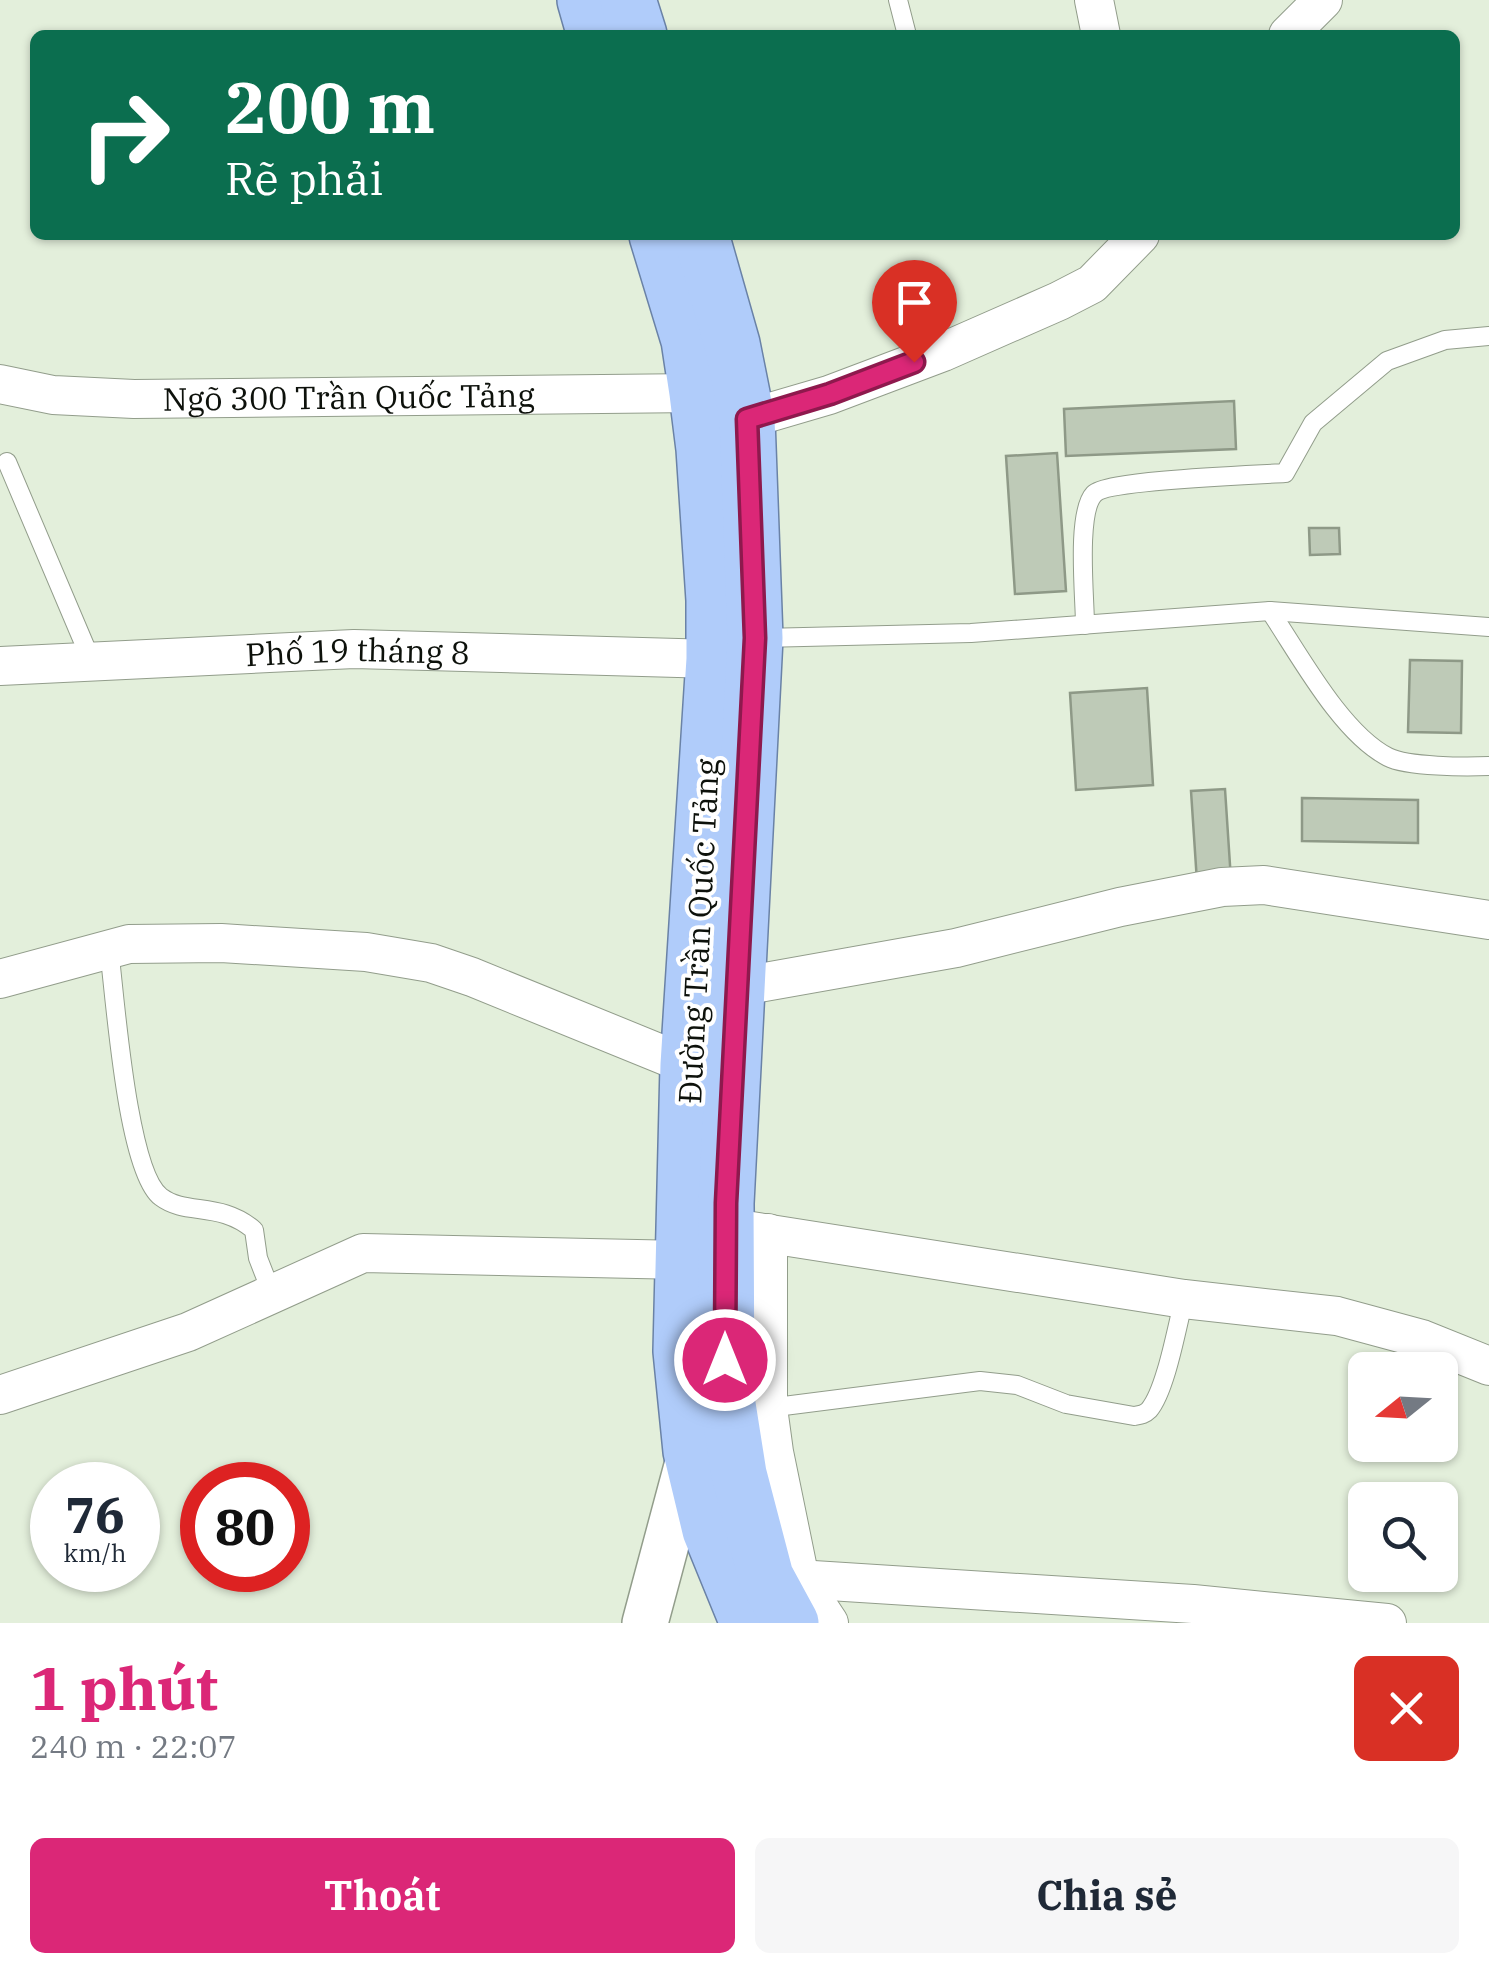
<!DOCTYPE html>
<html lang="vi">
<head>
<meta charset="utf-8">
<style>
  :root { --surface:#fff; --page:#f6f6f7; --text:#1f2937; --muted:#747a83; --accent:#db2777 }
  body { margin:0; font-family:"IBM Plex Serif",serif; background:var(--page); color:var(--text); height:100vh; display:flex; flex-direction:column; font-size:38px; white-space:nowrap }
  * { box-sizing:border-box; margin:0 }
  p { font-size:32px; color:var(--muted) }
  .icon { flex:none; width:55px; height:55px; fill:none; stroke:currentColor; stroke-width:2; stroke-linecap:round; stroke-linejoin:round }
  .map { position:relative; height:1623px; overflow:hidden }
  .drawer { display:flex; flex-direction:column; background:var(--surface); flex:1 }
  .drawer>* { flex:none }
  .banner { position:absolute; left:30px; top:30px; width:1430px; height:210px; border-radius:15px; box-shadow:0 2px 8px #0004; background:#0b6e4f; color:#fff; overflow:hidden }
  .needle { width:65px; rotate:252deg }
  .fabs { position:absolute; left:1348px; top:1352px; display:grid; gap:20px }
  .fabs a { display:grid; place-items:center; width:110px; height:110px; border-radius:15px; background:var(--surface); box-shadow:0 2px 8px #0004; font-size:50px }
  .speed { position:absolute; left:30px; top:1462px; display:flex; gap:20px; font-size:50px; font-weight:700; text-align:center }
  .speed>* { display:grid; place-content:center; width:130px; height:130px; border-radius:50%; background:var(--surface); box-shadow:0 2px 8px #0004; line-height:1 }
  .speed small { font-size:25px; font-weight:400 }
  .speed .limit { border:15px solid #d22; background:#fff; color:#111 }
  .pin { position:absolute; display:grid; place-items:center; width:85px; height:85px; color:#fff; margin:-102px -42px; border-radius:50% 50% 50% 0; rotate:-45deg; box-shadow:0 0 10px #0007 }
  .pin .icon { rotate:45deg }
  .me { position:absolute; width:110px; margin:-55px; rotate:0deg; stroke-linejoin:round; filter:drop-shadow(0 0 8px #0008) }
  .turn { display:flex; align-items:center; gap:35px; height:210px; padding:0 30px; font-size:45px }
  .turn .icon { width:130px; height:130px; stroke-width:2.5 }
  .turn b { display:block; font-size:70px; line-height:85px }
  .round { display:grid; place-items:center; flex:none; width:105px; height:105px; border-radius:15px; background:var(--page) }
  .summary { display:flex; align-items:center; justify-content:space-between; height:170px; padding:0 30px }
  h1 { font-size:60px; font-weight:700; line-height:75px; color:var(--accent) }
  .cta { display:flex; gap:20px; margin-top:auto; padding:20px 30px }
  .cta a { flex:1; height:115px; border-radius:15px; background:var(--accent); color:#fff; font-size:40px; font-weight:700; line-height:115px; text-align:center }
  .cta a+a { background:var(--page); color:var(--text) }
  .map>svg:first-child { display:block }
  .building { fill:#becab7; stroke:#8e9987; stroke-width:2.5 }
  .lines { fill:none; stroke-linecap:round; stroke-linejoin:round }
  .service-casing { stroke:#929d8b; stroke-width:20 }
  .minor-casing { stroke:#929d8b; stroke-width:40 }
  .tertiary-casing { stroke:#929d8b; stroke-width:48 }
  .trunk-casing { stroke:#6a82a6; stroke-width:58 }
  .service { stroke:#fff; stroke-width:18 }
  .minor { stroke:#fff; stroke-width:38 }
  .tertiary { stroke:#fff; stroke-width:45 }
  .trunk { stroke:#b0ccfa; stroke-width:55 }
  .route-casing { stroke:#8e194d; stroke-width:25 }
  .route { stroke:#db2777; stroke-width:18 }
  .labels { text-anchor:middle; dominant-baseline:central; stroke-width:8; stroke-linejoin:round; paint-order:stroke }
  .street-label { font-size:32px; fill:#0d110b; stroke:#fff }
</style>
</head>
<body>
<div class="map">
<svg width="1489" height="1623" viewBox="0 0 1489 1623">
  <rect width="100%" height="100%" fill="#e3efdb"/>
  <!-- building -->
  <g class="building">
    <path d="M 1234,401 L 1236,449 L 1066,456 L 1064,409 Z"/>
    <path d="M 1057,453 L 1066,591 L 1015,594 L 1006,456 Z"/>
    <path d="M 1309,528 L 1339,528 L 1340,554 L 1310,555 Z"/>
    <path d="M 1410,660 L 1462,661 L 1461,733 L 1408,732 Z"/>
    <path d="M 1147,688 L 1153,785 L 1076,790 L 1070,693 Z"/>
    <path d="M 1225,789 L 1231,880 L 1197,882 L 1191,791 Z"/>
    <path d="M 1302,798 L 1418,800 L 1418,843 L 1302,841 Z"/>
  </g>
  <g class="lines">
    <!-- service casing -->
    <g class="service-casing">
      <g id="service">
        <path d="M 898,0 L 907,35"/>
        <path d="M 7,462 L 91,660"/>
        <path d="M 1270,611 C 1299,654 1341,733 1388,757 C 1407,767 1467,767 1489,766"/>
        <path d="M 1085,625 C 1085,598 1076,513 1094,494 C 1107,480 1256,475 1285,473 L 1313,423 L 1387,361 L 1445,340 L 1489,336"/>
        <path d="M 760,638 L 971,633 L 1270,611 L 1489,627"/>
        <path d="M 109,949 C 115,996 127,1172 161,1197 C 186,1216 220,1201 254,1230 L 258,1258 L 272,1294"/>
        <path d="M 768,1408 L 980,1381 L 1017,1385 L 1066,1404 L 1134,1416 C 1140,1415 1144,1415 1149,1410 C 1166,1390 1177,1326 1184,1299"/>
      </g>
    </g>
    <!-- minor casing -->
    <g class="minor-casing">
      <g id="minor">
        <path d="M 1094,0 L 1101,35"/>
        <path d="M 1288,35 L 1323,0"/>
        <path id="s1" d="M 0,384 L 53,395 L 134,399 L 697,393"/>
        <path d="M 747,419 L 829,395 L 943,352 L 1059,301 L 1092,284 L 1140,235"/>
        <path id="s2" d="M 0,666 L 354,649 L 714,659"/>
        <path d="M 0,979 L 129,944 L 221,943 L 366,952 L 431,963 L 472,977 L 688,1065"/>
        <path d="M 737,987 L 956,948 L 1120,907 L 1222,887 L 1264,885 L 1489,920"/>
        <path d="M 726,1227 L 1184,1299 L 1337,1316 L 1422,1339 L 1489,1366"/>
        <path d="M 768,1233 L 768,1408 L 774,1452 L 800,1579 L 829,1623"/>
        <path d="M 0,1395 L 188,1332 L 363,1253 L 684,1260"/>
        <path d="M 750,1582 L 766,1577 L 1193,1604 L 1387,1623"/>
      </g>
    </g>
    <!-- tertiary casing -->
    <g class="tertiary-casing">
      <path id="tertiary" d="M 645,1623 L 691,1451"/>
    </g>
    <!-- trunk casing -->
    <g class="trunk-casing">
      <g id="trunk">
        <path d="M 585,0 L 595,35"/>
        <path d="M 628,0 L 639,35"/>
        <path d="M 657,235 L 689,340 L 697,393 L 704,449 L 714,600 L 714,659 L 688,1065 L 681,1351 L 691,1451 L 710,1530 L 748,1623"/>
        <path d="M 701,235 L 732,344 L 747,419 L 755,638 L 726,1203 L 727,1398 L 739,1474 L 766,1577 L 791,1623"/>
      </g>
    </g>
    <!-- service -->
    <use href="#service" class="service"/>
    <!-- minor -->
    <use href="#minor" class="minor"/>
    <!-- tertiary -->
    <use href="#tertiary" class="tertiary"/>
    <!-- trunk -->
    <use href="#trunk" class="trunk"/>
  </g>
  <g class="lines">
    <!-- route casing -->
    <g class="route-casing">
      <path id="route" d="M 725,1360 L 726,1203 L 755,638 L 747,419 L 830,394 L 914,362"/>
    </g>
    <!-- route -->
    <use href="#route" class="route"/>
  </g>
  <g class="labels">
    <!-- street labels -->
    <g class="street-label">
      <text stroke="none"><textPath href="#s1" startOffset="350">Ngõ 300 Trần Quốc Tảng</textPath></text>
      <text stroke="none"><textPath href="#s2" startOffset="358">Phố 19 tháng 8</textPath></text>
      <text transform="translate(698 931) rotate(-87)">Đường Trần Quốc Tảng</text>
    </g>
  </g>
</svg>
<div class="fabs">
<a><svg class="needle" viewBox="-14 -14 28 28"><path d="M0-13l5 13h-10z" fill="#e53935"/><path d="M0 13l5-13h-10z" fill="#747a83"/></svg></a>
<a><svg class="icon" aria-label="search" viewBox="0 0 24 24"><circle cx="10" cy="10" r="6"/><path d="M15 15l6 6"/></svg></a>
</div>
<div class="speed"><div>76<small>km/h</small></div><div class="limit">80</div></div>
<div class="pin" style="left:914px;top:362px;background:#d93025"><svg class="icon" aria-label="arrive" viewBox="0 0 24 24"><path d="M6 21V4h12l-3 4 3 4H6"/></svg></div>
<svg class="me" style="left:725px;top:1360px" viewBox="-20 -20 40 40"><circle r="17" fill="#db2777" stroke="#fff" stroke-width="3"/><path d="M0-11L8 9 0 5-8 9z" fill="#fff"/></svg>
<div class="banner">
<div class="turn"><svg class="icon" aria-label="right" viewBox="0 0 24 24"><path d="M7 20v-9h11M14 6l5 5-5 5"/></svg><div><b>200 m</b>Rẽ phải</div></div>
</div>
</div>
<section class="drawer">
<div class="summary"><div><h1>1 phút</h1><p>240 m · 22:07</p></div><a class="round" style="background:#d93025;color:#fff"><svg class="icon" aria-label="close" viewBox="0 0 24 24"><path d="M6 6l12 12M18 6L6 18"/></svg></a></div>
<div class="cta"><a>Thoát</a><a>Chia sẻ</a></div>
</section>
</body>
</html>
